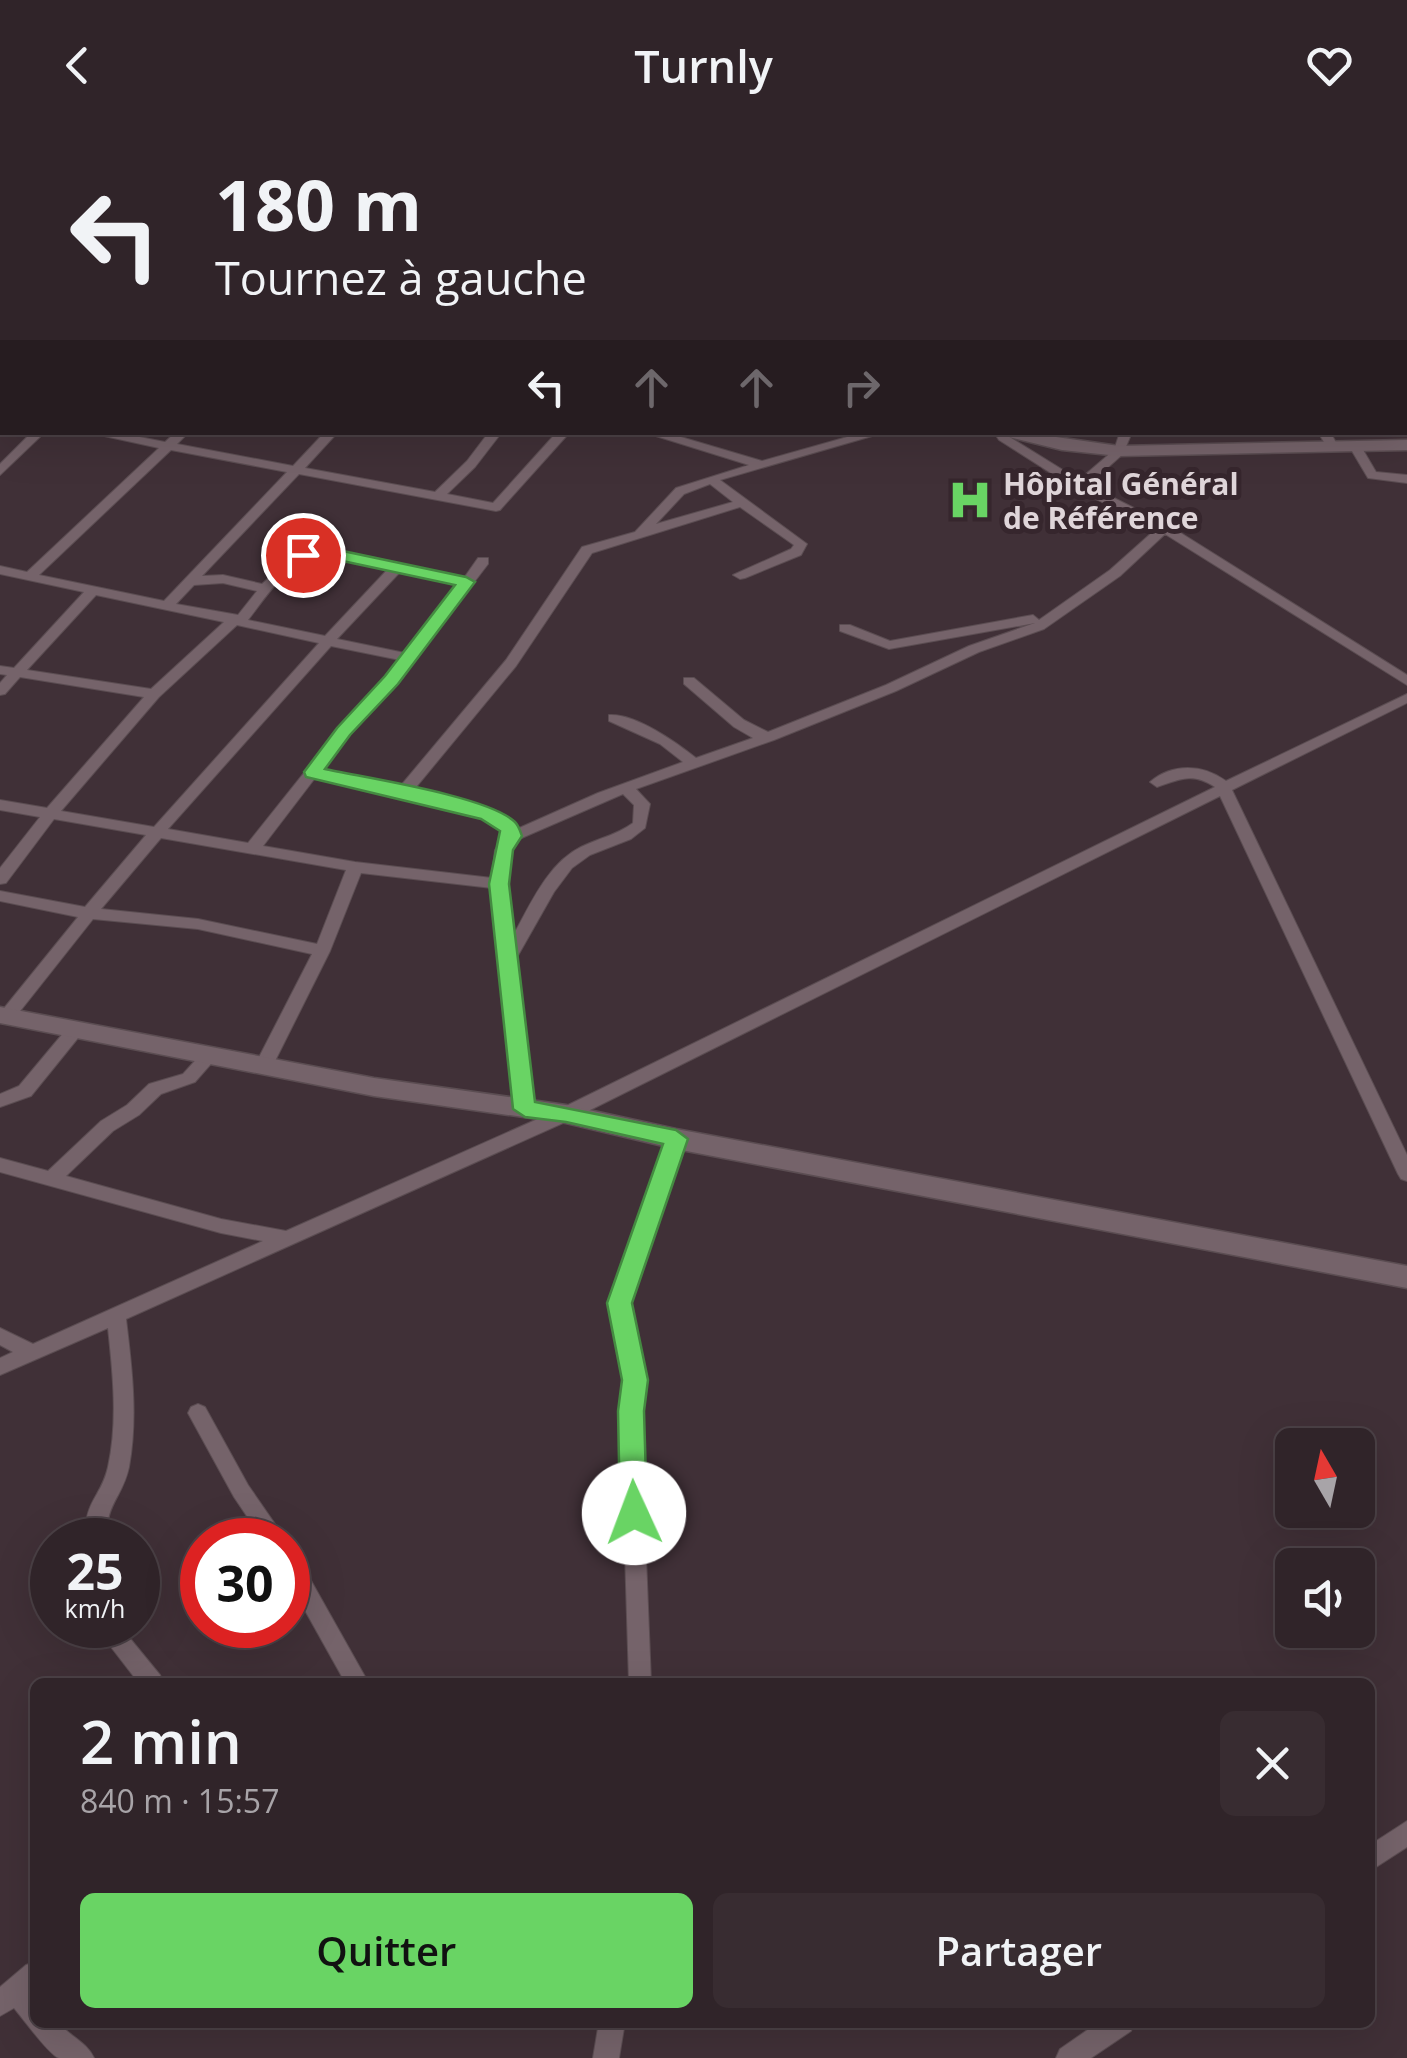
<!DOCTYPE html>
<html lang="fr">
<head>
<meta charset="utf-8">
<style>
  :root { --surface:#302429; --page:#382c31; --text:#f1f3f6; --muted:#a8a4a8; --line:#4b4146; --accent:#69d464 }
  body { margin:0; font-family:"Open Sans",sans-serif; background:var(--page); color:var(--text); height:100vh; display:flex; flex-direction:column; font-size:38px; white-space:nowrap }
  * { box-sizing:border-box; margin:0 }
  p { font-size:32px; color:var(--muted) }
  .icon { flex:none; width:55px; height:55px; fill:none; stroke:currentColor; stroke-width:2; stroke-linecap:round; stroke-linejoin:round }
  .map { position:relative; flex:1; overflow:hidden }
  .panel { position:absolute; left:30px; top:1548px; width:1345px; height:350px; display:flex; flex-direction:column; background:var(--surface); border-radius:15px; box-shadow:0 10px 40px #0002,0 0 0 2px var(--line) }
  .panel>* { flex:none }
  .top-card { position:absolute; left:0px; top:0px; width:1408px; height:305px; box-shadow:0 10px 40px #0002,0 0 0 2px var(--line); background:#302429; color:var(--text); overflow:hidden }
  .needle { width:65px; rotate:351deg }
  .tools { position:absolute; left:1275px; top:1298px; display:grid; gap:20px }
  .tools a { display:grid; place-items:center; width:100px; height:100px; border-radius:15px; background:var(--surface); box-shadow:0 10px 40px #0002,0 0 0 2px var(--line); font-size:50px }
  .speed { position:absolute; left:30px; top:1388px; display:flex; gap:20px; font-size:50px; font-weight:700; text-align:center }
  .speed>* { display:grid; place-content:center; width:130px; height:130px; border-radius:50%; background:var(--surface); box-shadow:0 10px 40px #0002,0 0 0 2px var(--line); line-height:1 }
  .speed small { font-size:25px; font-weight:400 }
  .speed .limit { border:15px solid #d22; background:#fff; color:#111 }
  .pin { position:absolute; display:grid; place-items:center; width:85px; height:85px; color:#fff; margin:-42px; border:5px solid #fff; border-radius:50%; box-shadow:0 2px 10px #0007 }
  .me { position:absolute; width:110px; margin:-55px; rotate:358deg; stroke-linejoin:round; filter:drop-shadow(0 0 8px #0008) }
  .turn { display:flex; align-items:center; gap:35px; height:210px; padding:0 50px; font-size:45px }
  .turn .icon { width:130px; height:130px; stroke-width:2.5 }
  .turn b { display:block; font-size:70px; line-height:85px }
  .lanes { display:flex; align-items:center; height:95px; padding:0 50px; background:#0003; justify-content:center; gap:50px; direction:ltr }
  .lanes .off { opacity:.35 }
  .round { display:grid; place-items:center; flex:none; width:105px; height:105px; border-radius:15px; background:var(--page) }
  .overview { display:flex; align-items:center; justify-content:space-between; height:170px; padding:0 50px }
  h1 { font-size:60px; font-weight:600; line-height:75px }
  .primary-button { display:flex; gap:20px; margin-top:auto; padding:20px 50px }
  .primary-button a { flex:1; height:115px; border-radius:15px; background:var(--accent); color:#111; font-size:40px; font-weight:600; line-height:115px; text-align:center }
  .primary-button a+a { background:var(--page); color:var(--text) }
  header { display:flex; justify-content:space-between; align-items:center; height:130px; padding:0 50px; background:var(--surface); font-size:45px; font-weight:600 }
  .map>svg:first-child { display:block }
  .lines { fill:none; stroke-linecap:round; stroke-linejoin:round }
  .minor-casing { stroke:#5b4d52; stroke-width:2 }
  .tertiary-casing { stroke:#5b4d52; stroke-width:3 }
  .secondary-casing { stroke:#5b4d52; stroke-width:3 }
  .minor { fill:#75636a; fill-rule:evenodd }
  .tertiary { fill:#75636a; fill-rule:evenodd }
  .secondary { fill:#75636a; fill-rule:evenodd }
  .route { fill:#69d464; stroke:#448a41; stroke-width:2.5 }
  .labels { text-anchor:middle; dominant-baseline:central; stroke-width:10; stroke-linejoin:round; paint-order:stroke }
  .far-poi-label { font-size:30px; font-weight:bold; fill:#dfd5d9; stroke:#36262d; text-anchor:start }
</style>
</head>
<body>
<header><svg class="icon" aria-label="back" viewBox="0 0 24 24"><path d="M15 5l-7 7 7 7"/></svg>Turnly<svg class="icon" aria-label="heart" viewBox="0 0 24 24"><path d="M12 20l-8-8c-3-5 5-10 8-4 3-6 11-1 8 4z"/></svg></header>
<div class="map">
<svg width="1407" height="1928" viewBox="0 0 1407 1928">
  <rect width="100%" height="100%" fill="#403037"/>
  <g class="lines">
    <!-- minor casing -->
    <g class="minor-casing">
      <g id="minor">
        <path d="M 0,0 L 12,0 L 14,2 L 0,4 Z"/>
        <path d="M 555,0 L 565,0 L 567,2 L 557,2 Z"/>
        <path d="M 1098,0 L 1123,0 L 1125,2 L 1102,2 Z"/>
        <path d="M 2,23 L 2,30 L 0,31 L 0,24 Z"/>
        <path d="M 1405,41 L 1407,42 L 1407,48 L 1405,47 Z"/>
        <path d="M 1407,61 L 1407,72 L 1405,73 L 1405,62 Z"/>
        <path d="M 0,109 L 2,110 L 2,116 L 0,116 Z"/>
        <rect x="0" y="167" width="2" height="6"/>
        <rect x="1405" y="176" width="2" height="7"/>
        <rect x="1405" y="220" width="2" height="6"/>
        <rect x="0" y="224" width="2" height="8"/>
        <rect x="1405" y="264" width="2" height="6"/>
        <path d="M 0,281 L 2,282 L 2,288 L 0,289 Z"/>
        <path d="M 32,302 L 45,302 L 0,345 L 0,334 Z"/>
        <path d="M 86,302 L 114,302 L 165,312 L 176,302 L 189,302 L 177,314 L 293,336 L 325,302 L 338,302 L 305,338 L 435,362 L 467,331 L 489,302 L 502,302 L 475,337 L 447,364 L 493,373 L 557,302 L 570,302 L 500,380 L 496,381 L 299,344 L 202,446 L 223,445 L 262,454 L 293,426 L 324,418 L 464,448 L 478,428 L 488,428 L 488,434 L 397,553 L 349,605 L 321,640 L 398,659 L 506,530 L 582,417 L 635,402 L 676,358 L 749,335 L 643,302 L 664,302 L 762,331 L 865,302 L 886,302 L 720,350 L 807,414 L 801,425 L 745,448 L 740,449 L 733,445 L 791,419 L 794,415 L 740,377 L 592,423 L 516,536 L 412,662 C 441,669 500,675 517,699 L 598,663 L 683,632 L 660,614 L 609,591 L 609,585 C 635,583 676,612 696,628 L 753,608 L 734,597 L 684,554 L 684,548 L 694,548 L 744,590 L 768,602 L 886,555 L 969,516 L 1035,493 L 889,519 L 840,501 L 840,495 L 850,495 L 890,511 L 1033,485 L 1039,490 L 1110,440 L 1156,399 L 1076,359 L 999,310 L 997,307 L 1003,303 L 1079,350 L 1114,320 L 1120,302 L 1132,302 L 1123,324 L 1088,355 L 1168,395 L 1407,545 L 1407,555 L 1165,404 L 1120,446 L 1044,499 L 979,522 L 896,561 L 774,610 L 636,659 L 650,674 L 645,698 L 631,709 L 590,725 L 572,738 L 554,762 L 516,829 L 534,979 L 531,984 L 525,985 L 516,979 L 492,758 L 361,743 L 330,821 L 272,937 L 263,943 L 254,937 L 312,824 L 198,799 L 93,789 L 13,890 L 7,892 L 0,888 L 1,882 L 78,787 L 0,771 L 0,761 L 85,777 L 146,705 L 54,689 L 6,753 L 0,754 L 0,738 L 40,687 L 0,680 L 0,670 L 47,678 L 144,567 L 20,547 L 5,564 L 0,565 L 0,553 L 7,545 L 0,544 L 0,536 L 14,538 L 84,462 L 0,444 L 0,436 L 27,442 L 159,318 ZM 171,320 L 287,342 L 164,471 L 39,445 ZM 710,354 L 733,372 L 656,394 L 684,364 ZM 324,426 L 388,439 L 325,506 L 248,490 C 269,463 287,431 324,426 ZM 400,442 L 458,454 L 405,523 L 337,509 ZM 223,453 L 257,461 L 238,485 L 176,474 L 194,455 ZM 96,465 L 224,492 L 151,559 L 27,540 ZM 237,495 L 319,513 L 154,697 L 61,681 L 159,567 ZM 331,516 L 400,530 L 339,599 L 248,713 L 168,699 ZM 315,648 L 483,689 L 502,700 L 504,707 L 495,720 L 492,748 L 355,732 L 263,716 ZM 623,664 L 634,675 L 633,693 C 617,705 599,708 581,717 C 548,733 530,775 513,806 C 509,776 499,737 517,710 ZM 161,708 L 346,740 L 317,814 L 198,789 L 101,779 Z"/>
        <path d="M 1318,302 L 1330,302 L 1338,316 L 1336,319 L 1328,319 Z"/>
        <path d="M 1351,313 L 1359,313 L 1376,342 L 1407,345 L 1407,353 L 1368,348 L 1349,316 Z"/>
        <path d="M 1407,564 L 1407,573 L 1232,660 L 1407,1025 L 1407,1051 L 1401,1049 L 1398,1044 L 1220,666 L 572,989 L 126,1189 C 132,1238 138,1288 129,1337 C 122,1369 105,1373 107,1410 L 85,1410 C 84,1370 101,1368 108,1337 C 118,1292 113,1244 108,1198 L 0,1245 L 0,1228 L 13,1222 L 0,1215 L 0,1198 L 33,1214 L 263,1111 L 221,1103 L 0,1042 L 0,1028 L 48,1041 L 101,991 L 127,975 L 149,954 L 183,944 L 202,923 L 208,921 L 217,927 L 195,952 L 161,964 L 139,985 L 113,1001 L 66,1046 L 221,1089 L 286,1101 L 560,979 L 1215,657 C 1193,642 1180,649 1157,657 L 1150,652 C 1172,633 1203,634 1226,651 Z"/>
        <path d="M 76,893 L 84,899 L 82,903 L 31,966 L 0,977 L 0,964 L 19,956 L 70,895 Z"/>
        <path d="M 676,1002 L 682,1004 L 685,1009 L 630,1173 L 645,1250 L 642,1327 L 651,1552 L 629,1552 L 622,1327 L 625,1250 L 610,1173 L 667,1009 L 670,1004 Z"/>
        <path d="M 198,1274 L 205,1277 L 248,1355 L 286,1410 L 263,1410 L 234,1367 L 188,1283 L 191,1277 Z"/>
        <path d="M 288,1421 L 296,1424 L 368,1552 L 345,1552 L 288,1450 Z"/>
        <path d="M 94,1495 L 119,1495 L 160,1545 L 163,1552 L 138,1552 Z"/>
        <path d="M 1407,1691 L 1407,1717 L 1370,1741 L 1370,1715 Z"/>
        <path d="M 35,1832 L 35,1892 L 58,1892 C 69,1906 87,1912 94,1928 C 84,1928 69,1928 59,1928 C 49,1925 22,1887 14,1878 L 0,1886 L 0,1857 L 26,1835 Z"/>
        <path d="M 599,1892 L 625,1892 L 619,1928 L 593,1928 Z"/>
        <path d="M 1099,1892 L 1134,1892 L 1131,1901 L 1091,1928 L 1056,1928 L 1060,1919 Z"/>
      </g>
    </g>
    <!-- tertiary casing -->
    <g class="tertiary-casing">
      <g id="tertiary">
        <path d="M 240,0 L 266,0 L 267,2 L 242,2 Z"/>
        <path d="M 988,302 L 1021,302 L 1119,316 L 1407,310 L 1407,320 L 1119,326 L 1062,320 Z"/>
      </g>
    </g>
    <!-- secondary casing -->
    <g class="secondary-casing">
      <path id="secondary" d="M 0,877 L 374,948 L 566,975 L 676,999 L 1407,1136 L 1407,1158 L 676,1019 L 566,993 L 374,966 L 0,893 Z"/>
    </g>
    <!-- minor -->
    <use href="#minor" class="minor"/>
    <!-- tertiary -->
    <use href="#tertiary" class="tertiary"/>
    <!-- secondary -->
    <use href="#secondary" class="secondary"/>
  </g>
  <!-- route -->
  <path class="route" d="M 324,417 L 466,447 L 475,452 L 398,554 L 350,605 L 325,639 C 366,648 488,666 515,692 C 519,696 520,701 522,706 L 513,720 L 509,754 L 535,972 L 676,1000 L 688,1009 L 632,1173 L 648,1250 L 644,1281 L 647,1383 L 643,1391 L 634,1395 L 624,1391 L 620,1383 L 618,1281 L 622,1250 L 607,1173 L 663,1014 L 566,992 L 525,987 L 513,979 L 489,754 L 500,701 L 481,689 L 306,647 L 304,642 L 337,598 L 385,546 L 455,455 L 324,427 L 303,430 L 295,425 Z"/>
  <!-- icons -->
  <defs>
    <g id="hospital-bare" transform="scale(3.45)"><path d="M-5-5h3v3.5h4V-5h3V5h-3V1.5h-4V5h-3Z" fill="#69d464" stroke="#36262d" stroke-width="2.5" paint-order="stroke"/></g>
  </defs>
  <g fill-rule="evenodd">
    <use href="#hospital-bare" x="970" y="370"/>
  </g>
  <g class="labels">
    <!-- far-poi labels -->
    <g class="far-poi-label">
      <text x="1003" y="353">Hôpital Général<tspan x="1003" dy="34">de Référence</tspan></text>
    </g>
  </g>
</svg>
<div class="tools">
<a><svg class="needle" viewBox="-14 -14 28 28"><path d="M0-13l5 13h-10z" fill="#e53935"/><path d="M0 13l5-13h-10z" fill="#a8a4a8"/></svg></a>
<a><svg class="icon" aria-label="sound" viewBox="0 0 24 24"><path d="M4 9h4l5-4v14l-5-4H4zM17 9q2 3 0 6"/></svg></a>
</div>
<div class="speed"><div>25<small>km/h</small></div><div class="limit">30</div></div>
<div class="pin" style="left:303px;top:425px;background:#d93025"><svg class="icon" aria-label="arrive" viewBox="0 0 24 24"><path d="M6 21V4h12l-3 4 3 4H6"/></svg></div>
<svg class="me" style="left:634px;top:1383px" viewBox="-20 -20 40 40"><circle r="19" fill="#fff"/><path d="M0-13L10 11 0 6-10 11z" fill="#69d464"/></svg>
<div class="top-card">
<div class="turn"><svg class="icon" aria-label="left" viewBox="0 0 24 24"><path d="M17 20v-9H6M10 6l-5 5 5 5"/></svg><div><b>180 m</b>Tournez à gauche</div></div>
<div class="lanes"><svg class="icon" aria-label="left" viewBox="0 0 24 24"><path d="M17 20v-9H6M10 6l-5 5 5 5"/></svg><svg class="icon off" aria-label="ahead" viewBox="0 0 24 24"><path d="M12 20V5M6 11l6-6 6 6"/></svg><svg class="icon off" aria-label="ahead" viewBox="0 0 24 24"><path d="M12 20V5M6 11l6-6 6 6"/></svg><svg class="icon off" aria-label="right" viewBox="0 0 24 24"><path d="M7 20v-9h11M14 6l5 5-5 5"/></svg></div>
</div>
<section class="panel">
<div class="overview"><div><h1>2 min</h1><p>840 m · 15:57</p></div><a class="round"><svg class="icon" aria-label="close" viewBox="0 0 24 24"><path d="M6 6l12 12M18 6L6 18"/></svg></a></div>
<div class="primary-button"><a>Quitter</a><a>Partager</a></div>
</section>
</div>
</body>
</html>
